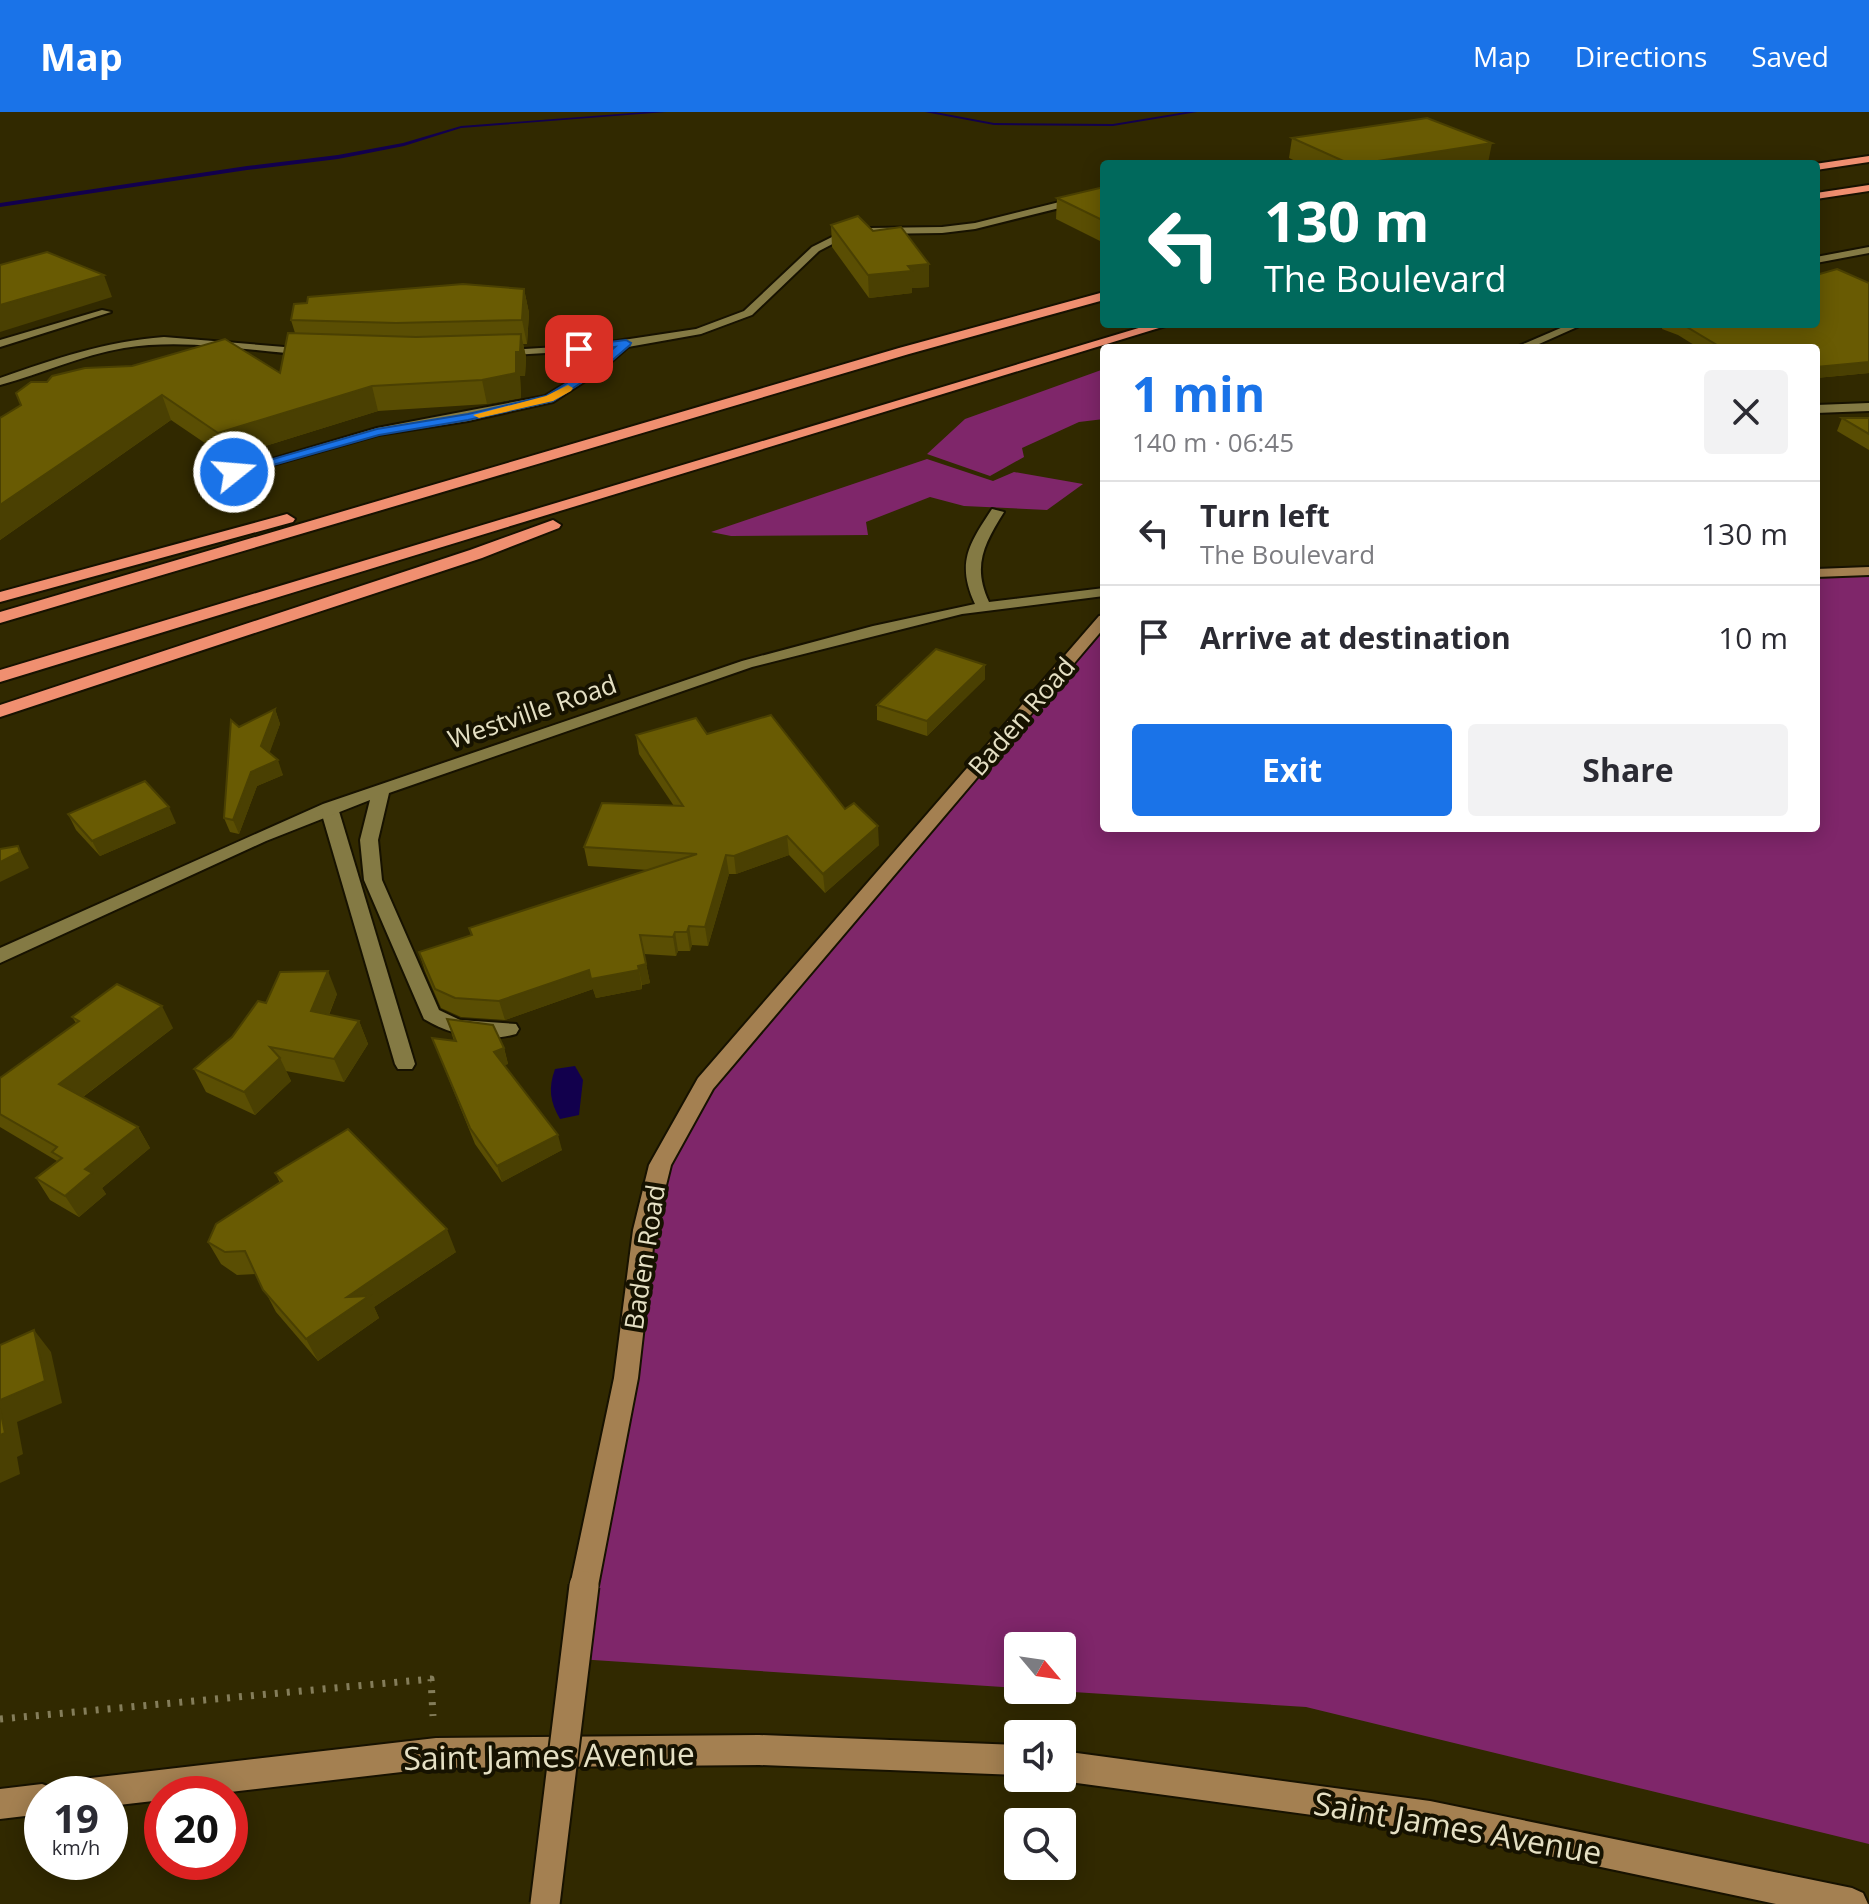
<!DOCTYPE html>
<html lang="en">
<head>
<meta charset="utf-8">
<style>
  :root { --surface:#fff; --page:#f2f2f3; --text:#2b2b33; --muted:#7c7c81; --line:#e1e1e2; --accent:#1a73e8 }
  body { margin:0; font-family:"Open Sans",sans-serif; background:var(--page); color:var(--text); height:100vh; display:flex; flex-direction:column; font-size:30px; white-space:nowrap }
  * { box-sizing:border-box; margin:0 }
  p { font-size:26px; color:var(--muted) }
  .icon { flex:none; width:44px; height:44px; fill:none; stroke:currentColor; stroke-width:2; stroke-linecap:round; stroke-linejoin:round }
  .map { position:relative; flex:1; overflow:hidden }
  .details { position:absolute; left:1100px; top:232px; width:720px; height:488px; display:flex; flex-direction:column; background:var(--surface); border-radius:8px; box-shadow:0 4px 20px #0003 }
  .details>* { flex:none }
  .hud { position:absolute; left:1100px; top:48px; width:720px; height:168px; border-radius:8px; box-shadow:0 4px 20px #0003; background:#00695c; color:#fff; overflow:hidden }
  .needle { width:52px; rotate:119deg }
  .fabs { position:absolute; left:1004px; top:1520px; display:grid; gap:16px }
  .fabs a { display:grid; place-items:center; width:72px; height:72px; border-radius:8px; background:var(--surface); box-shadow:0 4px 20px #0003; font-size:40px }
  .speed { position:absolute; left:24px; top:1664px; display:flex; gap:16px; font-size:40px; font-weight:700; text-align:center }
  .speed>* { display:grid; place-content:center; width:104px; height:104px; border-radius:50%; background:var(--surface); box-shadow:0 4px 20px #0003; line-height:1 }
  .speed small { font-size:20px; font-weight:400 }
  .speed .limit { border:12px solid #d22; background:#fff; color:#111 }
  .pin { position:absolute; display:grid; place-items:center; width:68px; height:68px; color:#fff; margin:-34px; border-radius:16px; box-shadow:0 4px 12px #0006 }
  .me { position:absolute; width:88px; margin:-44px; rotate:73deg; stroke-linejoin:round; filter:drop-shadow(0 0 6px #0008) }
  .turn { display:flex; align-items:center; gap:28px; height:168px; padding:0 32px; font-size:36px }
  .turn .icon { width:104px; height:104px; stroke-width:2.5 }
  .turn b { display:block; font-size:56px; line-height:68px }
  .round { display:grid; place-items:center; flex:none; width:84px; height:84px; border-radius:8px; background:var(--page) }
  .overview { display:flex; align-items:center; justify-content:space-between; height:136px; padding:0 32px }
  h1 { font-size:48px; font-weight:700; line-height:60px; color:var(--accent) }
  .cta { display:flex; gap:16px; margin-top:auto; padding:16px 32px }
  .cta a { flex:1; height:92px; border-radius:8px; background:var(--accent); color:#fff; font-size:32px; font-weight:700; line-height:92px; text-align:center }
  .cta a+a { background:var(--page); color:var(--text) }
  ul { padding:0; list-style:none }
  li { display:flex; align-items:center; gap:24px; height:104px; padding:0 32px; border-top:2px solid var(--line) }
  li div { flex:1 }
  li b { display:block; font-size:30px }
  li em { font-style:normal }
  header { display:flex; align-items:center; gap:48px; box-sizing:border-box; height:112px; padding:0 40px; background:var(--accent); color:#fff }
  header strong { font-size:38px }
  nav { display:flex; gap:44px; margin-inline-start:auto; font-size:28px }
  .map>svg:first-child { display:block }
  .green { fill:#7f266a }
  .water { fill:#12004d }
  .lines { fill:none; stroke-linecap:round; stroke-linejoin:round }
  .stream { fill:#12004d; fill-rule:evenodd }
  .lane-casing { stroke:#171200; stroke-width:4 }
  .street-casing { stroke:#171200; stroke-width:4 }
  .secondary-casing { stroke:#171200; stroke-width:4 }
  .highway-casing { stroke:#171200; stroke-width:4 }
  .path { stroke:#847d5a; stroke-width:7; stroke-dasharray:3 9; stroke-linecap:butt }
  .lane { fill:#847a44; fill-rule:evenodd }
  .street { fill:#847a44; fill-rule:evenodd }
  .secondary { fill:#a48051; fill-rule:evenodd }
  .highway { fill:#f08f70; fill-rule:evenodd }
  .secondary-bridge-casing { stroke:#171200; stroke-width:33; stroke-linecap:butt }
  .secondary-bridge { stroke:#a48051; stroke-width:29 }
  .wall { fill:#5a4e03 }
  .shaded-wall { fill:#4a4002 }
  .building { fill:#695b03; stroke:#4a4002; stroke-width:2 }
  .route { fill:#1a73e8; stroke:#114b97; stroke-width:2 }
  .slow { fill:#f59e0b }
  .labels { text-anchor:middle; dominant-baseline:central; stroke-width:8; stroke-linejoin:round; paint-order:stroke }
  .street-label { font-size:26px; fill:#e5e0c4; stroke:#161200 }
  .near-street-label { font-size:32px; fill:#e5e0c4; stroke:#161200 }
</style>
</head>
<body>
<header>
<strong>Map</strong>
<nav><a>Map</a><a>Directions</a><a>Saved</a></nav>
</header>
<div class="map">
<svg width="1869" height="1792" viewBox="0 0 1869 1792">
  <rect width="100%" height="100%" fill="#312900"/>
  <!-- green -->
  <g class="green">
    <path d="M 1104,257 L 1104,307 L 1079,310 L 1022,336 L 1024,345 L 990,364 L 927,342 L 965,307 Z"/>
    <path d="M 927,347 L 993,369 L 1014,360 L 1083,372 L 1047,398 L 964,394 L 930,385 L 866,410 L 868,423 L 731,424 L 711,420 Z"/>
    <path d="M 1869,463 L 1869,1732 L 1306,1595 L 1042,1578 L 1062,1578 L 1062,1534 L 1018,1534 L 1018,1576 L 578,1547 L 664,1058 L 707,973 L 1104,514 L 1104,716 L 1816,716 L 1816,464 Z"/>
  </g>
  <!-- water -->
  <path class="water" d="M 575,954 L 583,968 L 579,1003 L 560,1007 C 550,990 548,976 555,957 Z"/>
  <g class="lines">
    <!-- stream -->
    <g class="stream">
      <path d="M 645,0 L 666,0 L 461,16 L 404,34 L 338,47 L 247,58 L 0,95 L 0,91 L 247,54 L 338,43 L 403,31 L 461,14 Z"/>
      <path d="M 925,0 L 935,0 L 994,11 L 1113,12 L 1186,0 L 1197,0 L 1113,14 L 994,13 Z"/>
    </g>
    <!-- lane casing -->
    <g class="lane-casing">
      <g id="lane">
        <path d="M 1104,79 L 1104,85 L 975,117 L 942,121 L 870,122 L 844,126 L 819,139 L 752,203 L 701,222 L 628,235 L 602,258 L 553,290 L 468,309 L 378,323 L 234,364 L 228,360 L 377,316 L 545,284 L 594,254 L 613,237 L 497,244 L 493,243 L 493,239 L 590,233 L 696,217 L 744,199 L 812,135 L 838,122 L 870,116 L 942,115 L 975,111 Z"/>
        <path d="M 102,198 L 111,200 L 0,235 L 0,228 Z"/>
        <path d="M 164,225 L 309,237 L 315,240 L 309,243 C 248,239 186,226 124,236 C 81,243 42,262 0,273 L 0,266 C 54,247 106,229 164,225 Z"/>
        <path d="M 329,691 L 338,696 L 415,952 L 412,957 L 398,957 L 395,952 L 320,696 Z"/>
      </g>
    </g>
    <!-- street casing -->
    <g class="street-casing">
      <g id="street">
        <path d="M 1869,135 L 1869,141 L 1816,151 L 1816,145 Z"/>
        <path d="M 1570,212 L 1584,212 L 1530,236 L 1514,236 Z"/>
        <path d="M 1869,291 L 1869,299 L 1816,301 L 1816,293 Z"/>
        <path d="M 992,397 L 1004,400 C 984,432 972,454 989,490 L 1104,476 L 1104,484 L 962,502 L 752,555 L 389,681 L 378,728 L 382,768 L 439,898 L 460,908 L 516,912 L 519,917 L 516,922 C 486,931 450,923 424,907 L 364,768 L 360,728 L 370,688 L 266,729 L 0,851 L 0,836 L 323,692 L 742,549 L 873,514 L 975,492 C 956,451 969,432 992,397 Z"/>
      </g>
    </g>
    <!-- secondary casing -->
    <g class="secondary-casing">
      <g id="secondary">
        <path d="M 1869,455 L 1869,463 L 1816,465 L 1816,457 Z"/>
        <path d="M 1104,503 L 1104,516 L 713,977 L 671,1053 L 655,1118 L 638,1266 L 598,1474 L 594,1484 L 584,1488 L 574,1484 L 570,1474 L 614,1266 L 633,1118 L 649,1053 L 698,966 L 1099,504 Z"/>
        <path d="M 759,1623 L 1018,1633 L 1018,1663 L 759,1653 L 436,1656 L 213,1682 L 162,1682 L 162,1688 L 110,1694 L 110,1682 L 67,1682 L 71,1671 L 82,1667 L 436,1626 Z"/>
        <path d="M 1062,1639 L 1430,1689 L 1852,1776 L 1863,1781 L 1868,1792 L 1776,1792 L 1430,1719 L 1062,1669 L 1055,1666 L 1062,1666 Z"/>
        <path d="M 42,1672 L 53,1676 L 55,1682 L 42,1682 L 42,1702 L 0,1707 L 0,1677 Z"/>
      </g>
    </g>
    <!-- highway casing -->
    <g class="highway-casing">
      <g id="highway">
        <path d="M 1869,44 L 1869,50 L 1816,58 L 1815,52 Z"/>
        <path d="M 1869,73 L 1869,79 L 1816,87 L 1816,81 Z"/>
        <path d="M 1104,180 L 1104,188 L 909,242 L 0,511 L 0,500 L 899,236 Z"/>
        <path d="M 1152,212 L 1172,212 L 0,570 L 0,558 Z"/>
        <path d="M 287,402 L 295,407 L 293,410 L 0,490 L 0,480 Z"/>
        <path d="M 553,408 L 561,413 L 559,416 L 482,446 L 0,605 L 0,593 L 470,438 Z"/>
      </g>
    </g>
    <!-- path -->
    <path class="path" d="M 0,1607 L 431,1567 L 433,1604"/>
    <!-- lane -->
    <use href="#lane" class="lane"/>
    <!-- street -->
    <use href="#street" class="street"/>
    <!-- secondary -->
    <use href="#secondary" class="secondary"/>
    <!-- highway -->
    <use href="#highway" class="highway"/>
    <!-- secondary-bridge casing -->
    <g class="secondary-bridge-casing">
      <path id="secondary-bridge" d="M 545,1792 L 584,1474"/>
    </g>
    <!-- secondary-bridge -->
    <use href="#secondary-bridge" class="secondary-bridge"/>
  </g>
  <!-- wall -->
  <g class="wall">
    <path d="M 1292,26 L 1488,51 L 1481,52 L 1302,52 L 1289,46 Z"/>
    <path d="M 1104,75 L 1104,131 L 1056,107 L 1057,86 Z"/>
    <path d="M 831,113 L 929,175 L 912,176 L 912,181 L 869,186 L 832,135 Z"/>
    <path d="M 1869,171 L 1869,261 L 1816,266 L 1816,236 L 1699,236 L 1678,223 L 1662,217 L 1663,212 L 1816,212 Z"/>
    <path d="M 524,177 L 529,201 L 527,232 L 523,232 L 526,245 L 525,264 L 520,264 L 521,286 L 487,292 L 378,299 L 227,346 L 171,308 L 0,428 L 0,306 L 280,261 L 295,221 L 291,208 Z"/>
    <path d="M 1842,306 L 1869,306 L 1869,338 L 1837,319 Z"/>
    <path d="M 985,553 L 985,567 L 927,624 L 877,608 L 877,593 Z"/>
    <path d="M 275,597 L 280,612 L 269,641 L 283,663 L 257,674 L 239,722 L 230,720 L 224,706 L 239,615 Z"/>
    <path d="M 707,622 L 845,697 L 879,733 L 825,781 L 789,743 L 736,762 L 729,762 L 708,834 L 692,833 L 690,839 L 678,839 L 676,844 L 644,842 L 650,871 L 642,873 L 642,877 L 596,886 L 593,877 L 505,908 L 461,905 L 441,896 L 425,859 L 419,840 L 471,823 L 469,816 L 648,758 L 588,754 L 584,735 L 674,694 L 639,642 L 636,623 Z"/>
    <path d="M 68,702 L 176,711 L 100,744 L 76,718 Z"/>
    <path d="M 337,882 L 329,903 L 359,909 L 368,932 L 344,970 L 286,959 L 291,969 L 255,1003 L 206,980 L 194,957 L 232,925 L 266,891 Z"/>
    <path d="M 72,905 L 173,916 L 83,985 L 138,1015 L 150,1036 L 102,1076 L 106,1082 L 79,1105 L 50,1088 L 36,1066 L 57,1049 L 0,1015 L 0,966 L 76,911 Z"/>
    <path d="M 447,907 L 504,936 L 508,952 L 504,953 L 562,1038 L 502,1070 L 475,1032 L 432,926 L 454,929 Z"/>
    <path d="M 275,1061 L 456,1140 L 374,1195 L 379,1206 L 318,1249 L 276,1200 L 256,1162 L 237,1163 L 221,1152 L 208,1130 L 280,1071 Z"/>
  </g>
  <!-- shaded-wall -->
  <g class="shaded-wall">
    <path d="M 1492,31 L 1488,51 L 1481,52 L 1359,52 Z"/>
    <path d="M 929,152 L 929,175 L 912,176 L 912,181 L 869,186 L 868,163 L 908,154 Z"/>
    <path d="M 104,163 L 112,185 L 0,220 L 0,193 Z"/>
    <path d="M 524,177 L 529,201 L 527,232 L 522,208 Z"/>
    <path d="M 521,222 L 526,245 L 525,264 L 520,264 L 521,286 L 487,292 L 482,268 L 516,240 Z"/>
    <path d="M 1869,250 L 1869,261 L 1816,266 L 1816,255 Z"/>
    <path d="M 372,274 L 378,299 L 227,346 L 218,321 Z"/>
    <path d="M 162,283 L 171,308 L 0,428 L 0,393 Z"/>
    <path d="M 985,553 L 985,567 L 927,624 L 927,609 Z"/>
    <path d="M 275,597 L 280,612 L 267,648 L 261,634 Z"/>
    <path d="M 278,648 L 283,663 L 257,674 L 239,722 L 233,708 L 251,660 Z"/>
    <path d="M 169,695 L 176,711 L 100,744 L 92,729 Z"/>
    <path d="M 878,714 L 879,733 L 825,781 L 823,762 Z"/>
    <path d="M 787,724 L 789,743 L 736,762 L 734,744 Z"/>
    <path d="M 18,734 L 29,756 L 0,770 L 0,750 Z"/>
    <path d="M 726,743 L 729,762 L 708,834 L 705,815 Z"/>
    <path d="M 689,814 L 692,833 L 690,839 L 687,820 Z"/>
    <path d="M 675,820 L 678,839 L 676,844 L 673,825 Z"/>
    <path d="M 646,852 L 650,871 L 642,873 L 638,854 Z"/>
    <path d="M 589,858 L 639,858 L 642,877 L 596,886 L 593,877 L 505,908 L 499,889 Z"/>
    <path d="M 328,859 L 337,882 L 321,922 L 311,899 Z"/>
    <path d="M 162,894 L 173,916 L 72,993 L 59,972 Z"/>
    <path d="M 359,909 L 368,932 L 344,970 L 334,947 Z"/>
    <path d="M 504,936 L 508,952 L 499,955 L 494,940 Z"/>
    <path d="M 280,946 L 291,969 L 255,1003 L 244,980 Z"/>
    <path d="M 138,1015 L 150,1036 L 102,1076 L 106,1082 L 79,1105 L 65,1084 L 85,1057 Z"/>
    <path d="M 558,1023 L 562,1038 L 502,1070 L 497,1054 Z"/>
    <path d="M 447,1117 L 456,1140 L 374,1195 L 379,1206 L 318,1249 L 306,1227 L 347,1185 Z"/>
    <path d="M 34,1218 L 51,1240 L 62,1291 L 17,1310 L 23,1342 L 17,1345 L 20,1362 L 0,1371 L 0,1288 Z"/>
  </g>
  <!-- building -->
  <g class="building">
    <path d="M 1427,6 L 1492,31 L 1359,52 L 1350,52 L 1292,26 Z"/>
    <path d="M 1104,75 L 1104,109 L 1057,86 Z"/>
    <path d="M 858,104 L 873,119 L 901,115 L 929,152 L 908,154 L 912,159 L 868,163 L 831,113 Z"/>
    <path d="M 47,140 L 104,163 L 0,193 L 0,153 Z"/>
    <path d="M 1837,157 L 1869,171 L 1869,250 L 1816,255 L 1816,236 L 1722,236 L 1682,212 L 1816,212 L 1816,163 Z"/>
    <path d="M 463,172 L 524,177 L 522,208 L 396,211 L 291,208 L 294,192 L 307,191 L 308,185 Z"/>
    <path d="M 288,221 L 416,225 L 521,222 L 520,240 L 516,240 L 516,261 L 482,268 L 372,274 L 218,321 L 162,283 L 0,393 L 0,306 L 21,293 L 16,281 L 31,270 L 47,270 L 52,264 L 85,256 L 132,254 L 225,227 L 280,261 Z"/>
    <path d="M 1842,306 L 1869,306 L 1869,322 Z"/>
    <path d="M 936,537 L 985,553 L 927,609 L 877,593 Z"/>
    <path d="M 275,597 L 261,634 L 278,648 L 251,660 L 233,708 L 224,706 L 231,608 L 239,615 Z"/>
    <path d="M 771,603 L 845,697 L 854,691 L 878,714 L 823,762 L 787,724 L 734,744 L 726,743 L 705,815 L 689,814 L 687,820 L 675,820 L 673,825 L 640,823 L 646,852 L 638,854 L 639,858 L 591,867 L 589,858 L 499,889 L 455,886 L 435,877 L 419,840 L 472,823 L 469,816 L 697,742 L 584,735 L 602,691 L 683,694 L 636,623 L 696,606 L 707,622 Z"/>
    <path d="M 145,669 L 169,695 L 92,729 L 68,702 Z"/>
    <path d="M 18,734 L 20,740 L 0,750 L 0,737 Z"/>
    <path d="M 328,859 L 311,899 L 359,909 L 334,947 L 270,935 L 280,946 L 244,980 L 194,957 L 232,925 L 258,889 L 266,891 L 280,860 Z"/>
    <path d="M 117,872 L 162,894 L 59,972 L 138,1015 L 85,1057 L 92,1061 L 65,1084 L 36,1066 L 62,1046 L 52,1040 L 57,1035 L 0,1002 L 0,966 L 79,909 L 72,905 Z"/>
    <path d="M 447,907 L 493,913 L 504,936 L 494,940 L 558,1023 L 497,1054 L 470,1016 L 432,926 L 456,929 Z"/>
    <path d="M 348,1017 L 447,1117 L 347,1185 L 369,1184 L 306,1227 L 263,1178 L 245,1139 L 225,1140 L 208,1130 L 216,1112 L 282,1069 L 275,1061 Z"/>
    <path d="M 34,1218 L 45,1269 L 0,1288 L 0,1233 Z"/>
    <path d="M 0,1297 L 5,1321 L 0,1323 Z"/>
  </g>
  <!-- route -->
  <path class="route" d="M 626,228 L 631,231 L 630,233 L 601,258 L 553,289 L 468,308 L 379,323 L 234,364 L 228,360 L 377,317 L 468,302 L 546,284 L 594,254 L 615,235 L 579,240 L 575,239 L 575,234 Z"/>
  <!-- slow -->
  <path class="slow" d="M 568,273 L 573,276 L 571,279 L 553,289 L 479,306 L 473,303 L 546,284 Z"/>
  <g class="labels">
    <!-- street labels -->
    <g class="street-label">
      <text transform="translate(532 599) rotate(-19)">Westville Road</text>
      <text transform="translate(1021 604) rotate(-49)">Baden Road</text>
      <text transform="translate(644 1145) rotate(-81)">Baden Road</text>
    </g>
    <!-- near-street labels -->
    <g class="near-street-label">
      <text transform="translate(549 1643) rotate(-1)">Saint James Avenue</text>
      <text transform="translate(1458 1715) rotate(10)">Saint James Avenue</text>
    </g>
  </g>
</svg>
<div class="fabs">
<a><svg class="needle" viewBox="-14 -14 28 28"><path d="M0-13l5 13h-10z" fill="#e53935"/><path d="M0 13l5-13h-10z" fill="#7c7c81"/></svg></a>
<a><svg class="icon" aria-label="sound" viewBox="0 0 24 24"><path d="M4 9h4l5-4v14l-5-4H4zM17 9q2 3 0 6"/></svg></a>
<a><svg class="icon" aria-label="search" viewBox="0 0 24 24"><circle cx="10" cy="10" r="6"/><path d="M15 15l6 6"/></svg></a>
</div>
<div class="speed"><div>19<small>km/h</small></div><div class="limit">20</div></div>
<div class="pin" style="left:579px;top:237px;background:#d93025"><svg class="icon" aria-label="arrive" viewBox="0 0 24 24"><path d="M6 21V4h12l-3 4 3 4H6"/></svg></div>
<svg class="me" style="left:234px;top:360px" viewBox="-20 -20 40 40"><circle r="17" fill="#1a73e8" stroke="#fff" stroke-width="3"/><path d="M0-11L8 9 0 5-8 9z" fill="#fff"/></svg>
<div class="hud">
<div class="turn"><svg class="icon" aria-label="left" viewBox="0 0 24 24"><path d="M17 20v-9H6M10 6l-5 5 5 5"/></svg><div><b>130 m</b>The Boulevard</div></div>
</div>
<section class="details">
<div class="overview"><div><h1>1 min</h1><p>140 m · 06:45</p></div><a class="round"><svg class="icon" aria-label="close" viewBox="0 0 24 24"><path d="M6 6l12 12M18 6L6 18"/></svg></a></div>
<ul>
<li><svg class="icon" aria-label="left" viewBox="0 0 24 24"><path d="M17 20v-9H6M10 6l-5 5 5 5"/></svg><div><b>Turn left</b><p>The Boulevard</p></div><em>130 m</em></li>
<li><svg class="icon" aria-label="arrive" viewBox="0 0 24 24"><path d="M6 21V4h12l-3 4 3 4H6"/></svg><div><b>Arrive at destination</b></div><em>10 m</em></li>
</ul>
<div class="cta"><a>Exit</a><a>Share</a></div>
</section>
</div>
</body>
</html>
